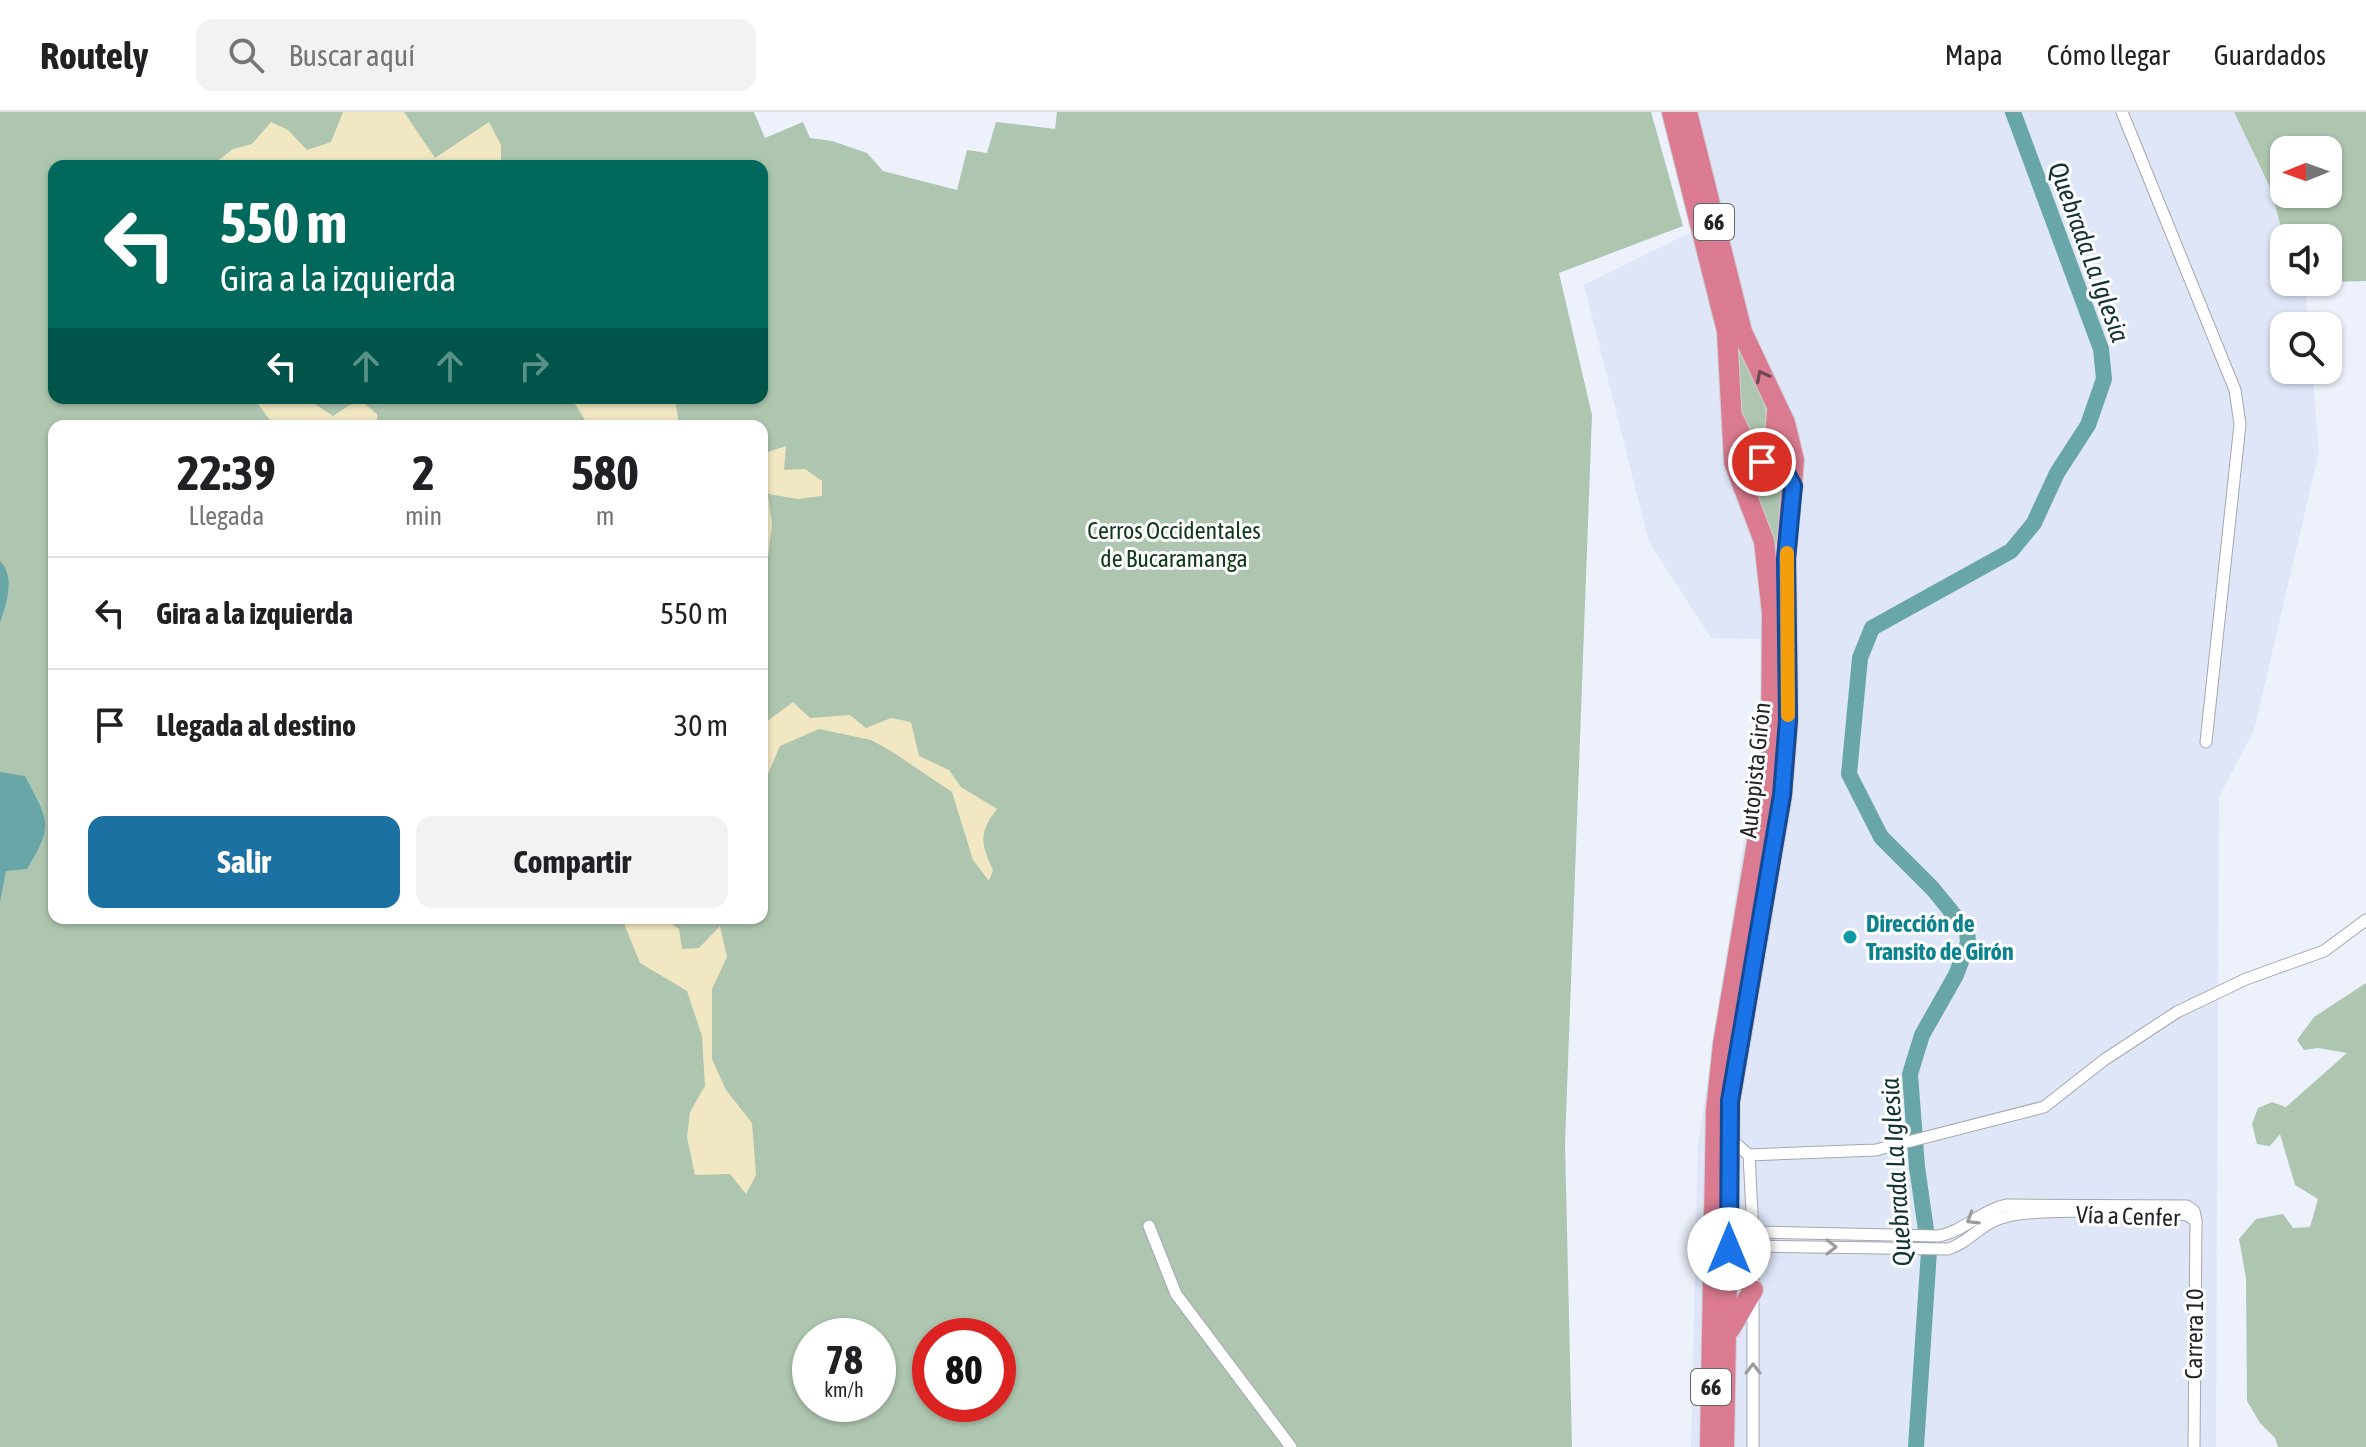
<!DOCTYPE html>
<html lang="es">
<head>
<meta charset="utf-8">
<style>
  :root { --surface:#fff; --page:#f2f2f2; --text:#202124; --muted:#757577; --line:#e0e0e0; --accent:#1b71a1 }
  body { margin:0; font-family:"Asap Condensed",sans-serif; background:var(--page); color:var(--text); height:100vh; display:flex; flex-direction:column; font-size:30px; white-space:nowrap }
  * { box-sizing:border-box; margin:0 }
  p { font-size:26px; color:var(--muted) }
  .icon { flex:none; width:44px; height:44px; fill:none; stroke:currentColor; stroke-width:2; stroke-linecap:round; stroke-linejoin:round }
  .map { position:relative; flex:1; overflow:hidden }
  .side { position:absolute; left:48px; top:308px; width:720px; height:504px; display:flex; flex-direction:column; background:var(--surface); border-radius:16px; box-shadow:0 2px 6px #0004 }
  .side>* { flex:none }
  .guide { position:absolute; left:48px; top:48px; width:720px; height:244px; border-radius:16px; box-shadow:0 2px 6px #0004; background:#00695c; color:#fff; overflow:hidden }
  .needle { width:52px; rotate:269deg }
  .fabs { position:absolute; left:2270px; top:24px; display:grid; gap:16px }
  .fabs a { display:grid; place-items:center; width:72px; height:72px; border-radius:16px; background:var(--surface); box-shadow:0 2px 6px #0004; font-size:40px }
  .speed { position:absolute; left:792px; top:1206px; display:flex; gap:16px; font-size:40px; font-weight:700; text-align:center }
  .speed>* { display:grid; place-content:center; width:104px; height:104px; border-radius:50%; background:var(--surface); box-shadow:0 2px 6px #0004; line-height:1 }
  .speed small { font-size:20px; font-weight:400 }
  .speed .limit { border:12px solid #d22; background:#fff; color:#111 }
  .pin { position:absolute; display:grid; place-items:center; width:68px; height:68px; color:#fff; margin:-34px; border:4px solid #fff; border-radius:50%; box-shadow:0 2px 8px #0007 }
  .me { position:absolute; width:88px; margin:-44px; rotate:0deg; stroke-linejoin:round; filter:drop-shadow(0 0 6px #0008) }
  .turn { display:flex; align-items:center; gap:28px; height:168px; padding:0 40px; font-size:36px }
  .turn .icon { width:104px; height:104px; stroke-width:2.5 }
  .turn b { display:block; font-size:56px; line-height:68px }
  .lanes { display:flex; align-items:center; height:76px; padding:0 40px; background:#0003; justify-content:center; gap:40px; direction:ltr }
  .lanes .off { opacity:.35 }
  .eta { display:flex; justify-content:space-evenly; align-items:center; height:136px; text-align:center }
  .eta b { font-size:48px; font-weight:700; line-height:56px }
  .cta { display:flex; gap:16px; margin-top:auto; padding:16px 40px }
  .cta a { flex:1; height:92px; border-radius:16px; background:var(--accent); color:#fff; font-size:32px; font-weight:700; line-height:92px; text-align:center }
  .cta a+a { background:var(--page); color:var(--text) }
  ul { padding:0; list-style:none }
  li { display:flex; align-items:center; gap:24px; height:112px; padding:0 40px; border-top:2px solid var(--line) }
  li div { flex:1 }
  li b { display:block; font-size:30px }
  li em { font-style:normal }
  header { display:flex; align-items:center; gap:48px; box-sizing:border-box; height:112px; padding:0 40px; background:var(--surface); border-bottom:2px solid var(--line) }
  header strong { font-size:38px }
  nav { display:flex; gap:44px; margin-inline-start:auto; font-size:28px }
  .search { width:560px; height:72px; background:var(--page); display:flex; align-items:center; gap:20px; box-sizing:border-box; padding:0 28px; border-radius:16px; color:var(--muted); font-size:30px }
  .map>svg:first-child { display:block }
  .built { fill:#dee6f8 }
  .green { fill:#aec6af; fill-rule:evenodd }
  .sand { fill:#f1e7c2 }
  .water { fill:#68a6a8 }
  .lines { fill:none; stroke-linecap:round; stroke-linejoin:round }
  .river { stroke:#68a6a8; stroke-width:16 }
  .street-casing { stroke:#a3a8b2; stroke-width:13 }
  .highway-casing { stroke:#cecfd0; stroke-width:22 }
  .street { stroke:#fff; stroke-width:11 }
  .highway { stroke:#da7b91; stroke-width:20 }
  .oneway { stroke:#6c4752 }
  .oneway2 { stroke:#9c9c9e }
  .route-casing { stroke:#114b97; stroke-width:20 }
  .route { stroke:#1a73e8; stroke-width:14 }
  .slow { stroke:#f59e0b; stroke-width:14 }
  .culture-dot { fill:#0f9aa8; stroke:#fff; stroke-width:3 }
  .labels { text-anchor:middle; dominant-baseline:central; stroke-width:6; stroke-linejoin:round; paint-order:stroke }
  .shield { fill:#fff; stroke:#646668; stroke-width:2 }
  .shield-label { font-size:22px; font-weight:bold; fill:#222428 }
  .park-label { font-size:24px; fill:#0e3816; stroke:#fff }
  .street-label { font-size:24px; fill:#222428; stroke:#fff }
  .culture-label { font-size:24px; font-weight:bold; fill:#0d838f; stroke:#fff; text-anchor:start }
  .water-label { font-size:26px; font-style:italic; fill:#123233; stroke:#fff }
</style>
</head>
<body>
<header>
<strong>Routely</strong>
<div class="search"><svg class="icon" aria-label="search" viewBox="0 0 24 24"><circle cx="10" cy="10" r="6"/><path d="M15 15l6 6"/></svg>Buscar aquí</div>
<nav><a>Mapa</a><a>Cómo llegar</a><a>Guardados</a></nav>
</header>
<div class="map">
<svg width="2366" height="1335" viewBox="0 0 2366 1335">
  <rect width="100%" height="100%" fill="#ecf1fc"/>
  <!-- built -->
  <path class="built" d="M 1660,0 L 2264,0 L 2284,82 L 2301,126 L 2284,126 L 2284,170 L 2305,170 L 2308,214 L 2284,214 L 2284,258 L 2312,258 L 2319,340 L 2254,618 L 2219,685 L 2216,1335 L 1691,1335 L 1698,1032 L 1760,622 L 1766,527 L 1711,526 L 1649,430 L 1584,173 L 1693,119 Z"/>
  <!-- green -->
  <g class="green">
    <path d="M 0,0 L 754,0 L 765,26 L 803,10 L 810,26 L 832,29 L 867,41 L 883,59 L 957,78 L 967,38 L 987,41 L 996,10 L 1055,17 L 1057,0 L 1651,0 L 1683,114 L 1559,161 L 1592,303 L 1565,1032 L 1572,1335 L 0,1335 ZM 54,54 L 762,54 L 762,286 L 54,286 ZM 54,314 L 762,314 L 762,806 L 54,806 ZM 810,1224 L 878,1224 L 878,1292 L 810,1292 ZM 930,1224 L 998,1224 L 998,1292 L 930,1292 Z"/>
    <path d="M 2234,0 L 2366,0 L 2366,169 L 2328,170 L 2328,126 L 2284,126 L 2270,75 ZM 2284,38 L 2328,38 L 2328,82 L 2284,82 Z"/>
    <path d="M 1738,238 C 1751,263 1777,298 1762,325 L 1751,321 L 1742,302 Z"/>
    <path d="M 1760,360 L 1774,360 L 1783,380 L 1777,441 L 1756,391 Z"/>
    <path d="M 2366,871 L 2366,1335 L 2278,1335 L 2275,1326 L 2260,1311 L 2247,1289 L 2246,1166 L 2239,1127 L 2256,1107 L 2283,1102 L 2293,1116 L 2310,1115 L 2318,1087 L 2295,1073 L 2280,1022 L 2270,1034 L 2257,1032 L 2252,1012 L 2258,996 L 2272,990 L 2286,995 L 2347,941 L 2318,936 L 2304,938 L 2297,928 L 2314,905 Z"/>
  </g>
  <!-- sand -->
  <g class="sand">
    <path d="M 343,0 L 404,0 L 435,46 L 489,10 L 501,33 L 501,54 L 211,54 L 233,37 L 252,32 L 271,10 L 288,18 L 307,38 L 331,30 Z"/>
    <path d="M 253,286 L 306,286 L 333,304 L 359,287 L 377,302 L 378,314 L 275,314 Z"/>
    <path d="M 571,286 L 675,286 L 679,314 L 589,314 Z"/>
    <path d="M 786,334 L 784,358 L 805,357 L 822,369 L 822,384 L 798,387 L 768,382 L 772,412 L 767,453 L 762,454 L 762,342 Z"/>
    <path d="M 793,590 L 810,606 L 850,603 L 866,616 L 891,606 L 911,610 L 919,644 L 949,658 L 961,675 L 997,697 C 978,721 981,732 993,758 L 989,769 L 973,748 L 952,680 L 891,639 L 871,628 L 819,617 L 780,634 L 765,669 L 762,668 L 762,613 Z"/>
    <path d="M 625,806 L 663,806 L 679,817 L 682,837 L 699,836 L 720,814 L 727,845 L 712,877 L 712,947 L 726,978 L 752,1011 L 756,1063 L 746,1082 L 730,1062 L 695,1063 L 687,1025 L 690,1000 L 705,974 L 702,924 L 687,879 L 640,851 L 625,814 Z"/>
  </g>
  <!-- water -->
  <g class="water">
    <path d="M 0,449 C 16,465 6,493 0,511 Z"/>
    <path d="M 0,660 L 25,664 C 48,709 55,712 27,757 L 6,759 L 0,790 Z"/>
  </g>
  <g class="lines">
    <!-- river -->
    <path class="river" d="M 1916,1335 L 1929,1139 L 1917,1055 L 1910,962 L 1922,923 L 1956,863 L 1968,831 L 1967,819 L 1933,777 L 1881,725 L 1849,662 L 1860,546 L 1872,516 L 2011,439 L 2034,411 L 2057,361 L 2088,313 L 2104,267 L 2101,237 L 2013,0"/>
    <!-- street casing -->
    <g class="street-casing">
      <g id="street">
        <path d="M 2122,0 L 2235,278 L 2240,312 L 2206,630"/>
        <path d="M 1730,1027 L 1749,1043 L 1753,1120 L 1753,1335"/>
        <path d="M 1749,1043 L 1876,1038 L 2044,995 L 2104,948 L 2177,900 L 2246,867 L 2324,839 L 2366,808"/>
        <path d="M 1149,1114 L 1176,1182 L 1291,1335"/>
        <path d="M 1753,1120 L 1938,1124 C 1963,1120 1981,1098 2007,1093 L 2187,1094 L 2194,1099 L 2196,1109 L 2194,1335"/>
        <path d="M 1753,1134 L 1948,1137 C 1969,1131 1980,1112 2001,1106 C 2037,1094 2130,1102 2172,1101 L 2187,1103 L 2196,1109"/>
      </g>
    </g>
    <!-- highway casing -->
    <g class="highway-casing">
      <g id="highway">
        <path d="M 1672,0 L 1727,219 L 1734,350 L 1764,429 L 1772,501 L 1771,647 L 1723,932 L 1716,999 L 1710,1335"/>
        <path d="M 1687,0 L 1742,220 L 1785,311 L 1794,348 L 1786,447 L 1788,608 L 1782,683 L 1730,989 L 1724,1335"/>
        <path d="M 1733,306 L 1744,328 L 1761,334 L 1775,324 L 1777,300"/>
        <path d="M 1748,385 L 1753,358 L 1768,349 L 1786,357 L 1793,374"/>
        <path d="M 1730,1217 L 1753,1178"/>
      </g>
    </g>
    <!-- street -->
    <use href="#street" class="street"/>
    <!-- highway -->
    <use href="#highway" class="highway"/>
  </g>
  <!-- one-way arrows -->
  <defs><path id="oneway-chevron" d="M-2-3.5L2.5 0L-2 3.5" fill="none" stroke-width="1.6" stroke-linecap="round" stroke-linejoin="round" transform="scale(2)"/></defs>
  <use class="oneway" href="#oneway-chevron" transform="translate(1762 264) rotate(-117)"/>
  <g class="oneway2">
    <use href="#oneway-chevron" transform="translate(1972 1107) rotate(148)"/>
    <use href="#oneway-chevron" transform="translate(1831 1135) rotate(1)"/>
    <use href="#oneway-chevron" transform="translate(1753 1257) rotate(-90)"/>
  </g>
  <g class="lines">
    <!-- route casing -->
    <g class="route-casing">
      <path id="route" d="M 1729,1137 L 1730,989 L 1782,683 L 1788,608 L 1786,447 L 1793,374 L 1781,352 L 1762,350"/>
    </g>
    <!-- route -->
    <use href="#route" class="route"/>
    <!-- slow -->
    <path class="slow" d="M 1787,441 L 1788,603"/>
  </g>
  <!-- markers -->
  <circle class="culture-dot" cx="1850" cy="825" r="8"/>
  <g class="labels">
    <!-- shield labels -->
    <g class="shield">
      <rect x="1694" y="92" width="40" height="36" rx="6"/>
      <rect x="1691" y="1257" width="40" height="36" rx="6"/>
    </g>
    <g class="shield-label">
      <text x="1714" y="110">66</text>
      <text x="1711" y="1275">66</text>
    </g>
    <!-- park labels -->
    <g class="park-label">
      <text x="1174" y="418">Cerros Occidentales<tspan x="1174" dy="28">de Bucaramanga</tspan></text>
    </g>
    <!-- street labels -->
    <g class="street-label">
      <text transform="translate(1755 658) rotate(-84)">Autopista Girón</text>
      <text transform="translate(2128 1104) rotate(2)">Vía a Cenfer</text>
      <text transform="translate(2194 1222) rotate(-89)">Carrera 10</text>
    </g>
    <!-- culture labels -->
    <g class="culture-label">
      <text x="1866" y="811">Dirección de<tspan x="1866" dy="28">Transito de Girón</tspan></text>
    </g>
    <!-- water labels -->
    <g class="water-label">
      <text transform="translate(2089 140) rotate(70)">Quebrada La Iglesia</text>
      <text transform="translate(1896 1060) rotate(-94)">Quebrada La Iglesia</text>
    </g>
  </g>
</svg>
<div class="fabs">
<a><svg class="needle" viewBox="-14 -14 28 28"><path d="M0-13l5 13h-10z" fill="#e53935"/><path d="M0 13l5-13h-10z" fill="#757577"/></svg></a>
<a><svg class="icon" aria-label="sound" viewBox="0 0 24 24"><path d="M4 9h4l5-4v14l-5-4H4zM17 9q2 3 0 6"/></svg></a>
<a><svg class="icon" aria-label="search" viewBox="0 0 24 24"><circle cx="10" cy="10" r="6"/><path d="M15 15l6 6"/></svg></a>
</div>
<div class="speed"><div>78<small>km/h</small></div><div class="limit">80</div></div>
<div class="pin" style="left:1762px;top:350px;background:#d93025"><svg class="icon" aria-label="arrive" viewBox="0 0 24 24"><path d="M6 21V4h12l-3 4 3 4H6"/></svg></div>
<svg class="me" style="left:1729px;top:1137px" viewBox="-20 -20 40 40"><circle r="19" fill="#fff"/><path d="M0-13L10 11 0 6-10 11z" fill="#1a73e8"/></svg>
<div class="guide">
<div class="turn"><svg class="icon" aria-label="left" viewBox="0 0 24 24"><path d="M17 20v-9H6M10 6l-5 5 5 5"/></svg><div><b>550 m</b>Gira a la izquierda</div></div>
<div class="lanes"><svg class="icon" aria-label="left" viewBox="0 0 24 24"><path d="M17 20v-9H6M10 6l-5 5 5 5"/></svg><svg class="icon off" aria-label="ahead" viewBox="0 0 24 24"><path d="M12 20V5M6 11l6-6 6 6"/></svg><svg class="icon off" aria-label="ahead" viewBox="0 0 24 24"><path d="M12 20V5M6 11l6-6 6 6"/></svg><svg class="icon off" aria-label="right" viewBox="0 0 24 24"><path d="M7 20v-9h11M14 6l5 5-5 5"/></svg></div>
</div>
<section class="side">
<div class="eta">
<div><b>22:39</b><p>Llegada</p></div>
<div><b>2</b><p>min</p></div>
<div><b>580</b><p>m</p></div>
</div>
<ul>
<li><svg class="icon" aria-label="left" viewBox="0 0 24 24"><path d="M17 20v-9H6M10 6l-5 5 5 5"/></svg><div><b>Gira a la izquierda</b></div><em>550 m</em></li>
<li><svg class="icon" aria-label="arrive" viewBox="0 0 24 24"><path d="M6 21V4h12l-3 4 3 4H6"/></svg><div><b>Llegada al destino</b></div><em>30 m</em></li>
</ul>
<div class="cta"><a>Salir</a><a>Compartir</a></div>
</section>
</div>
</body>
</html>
